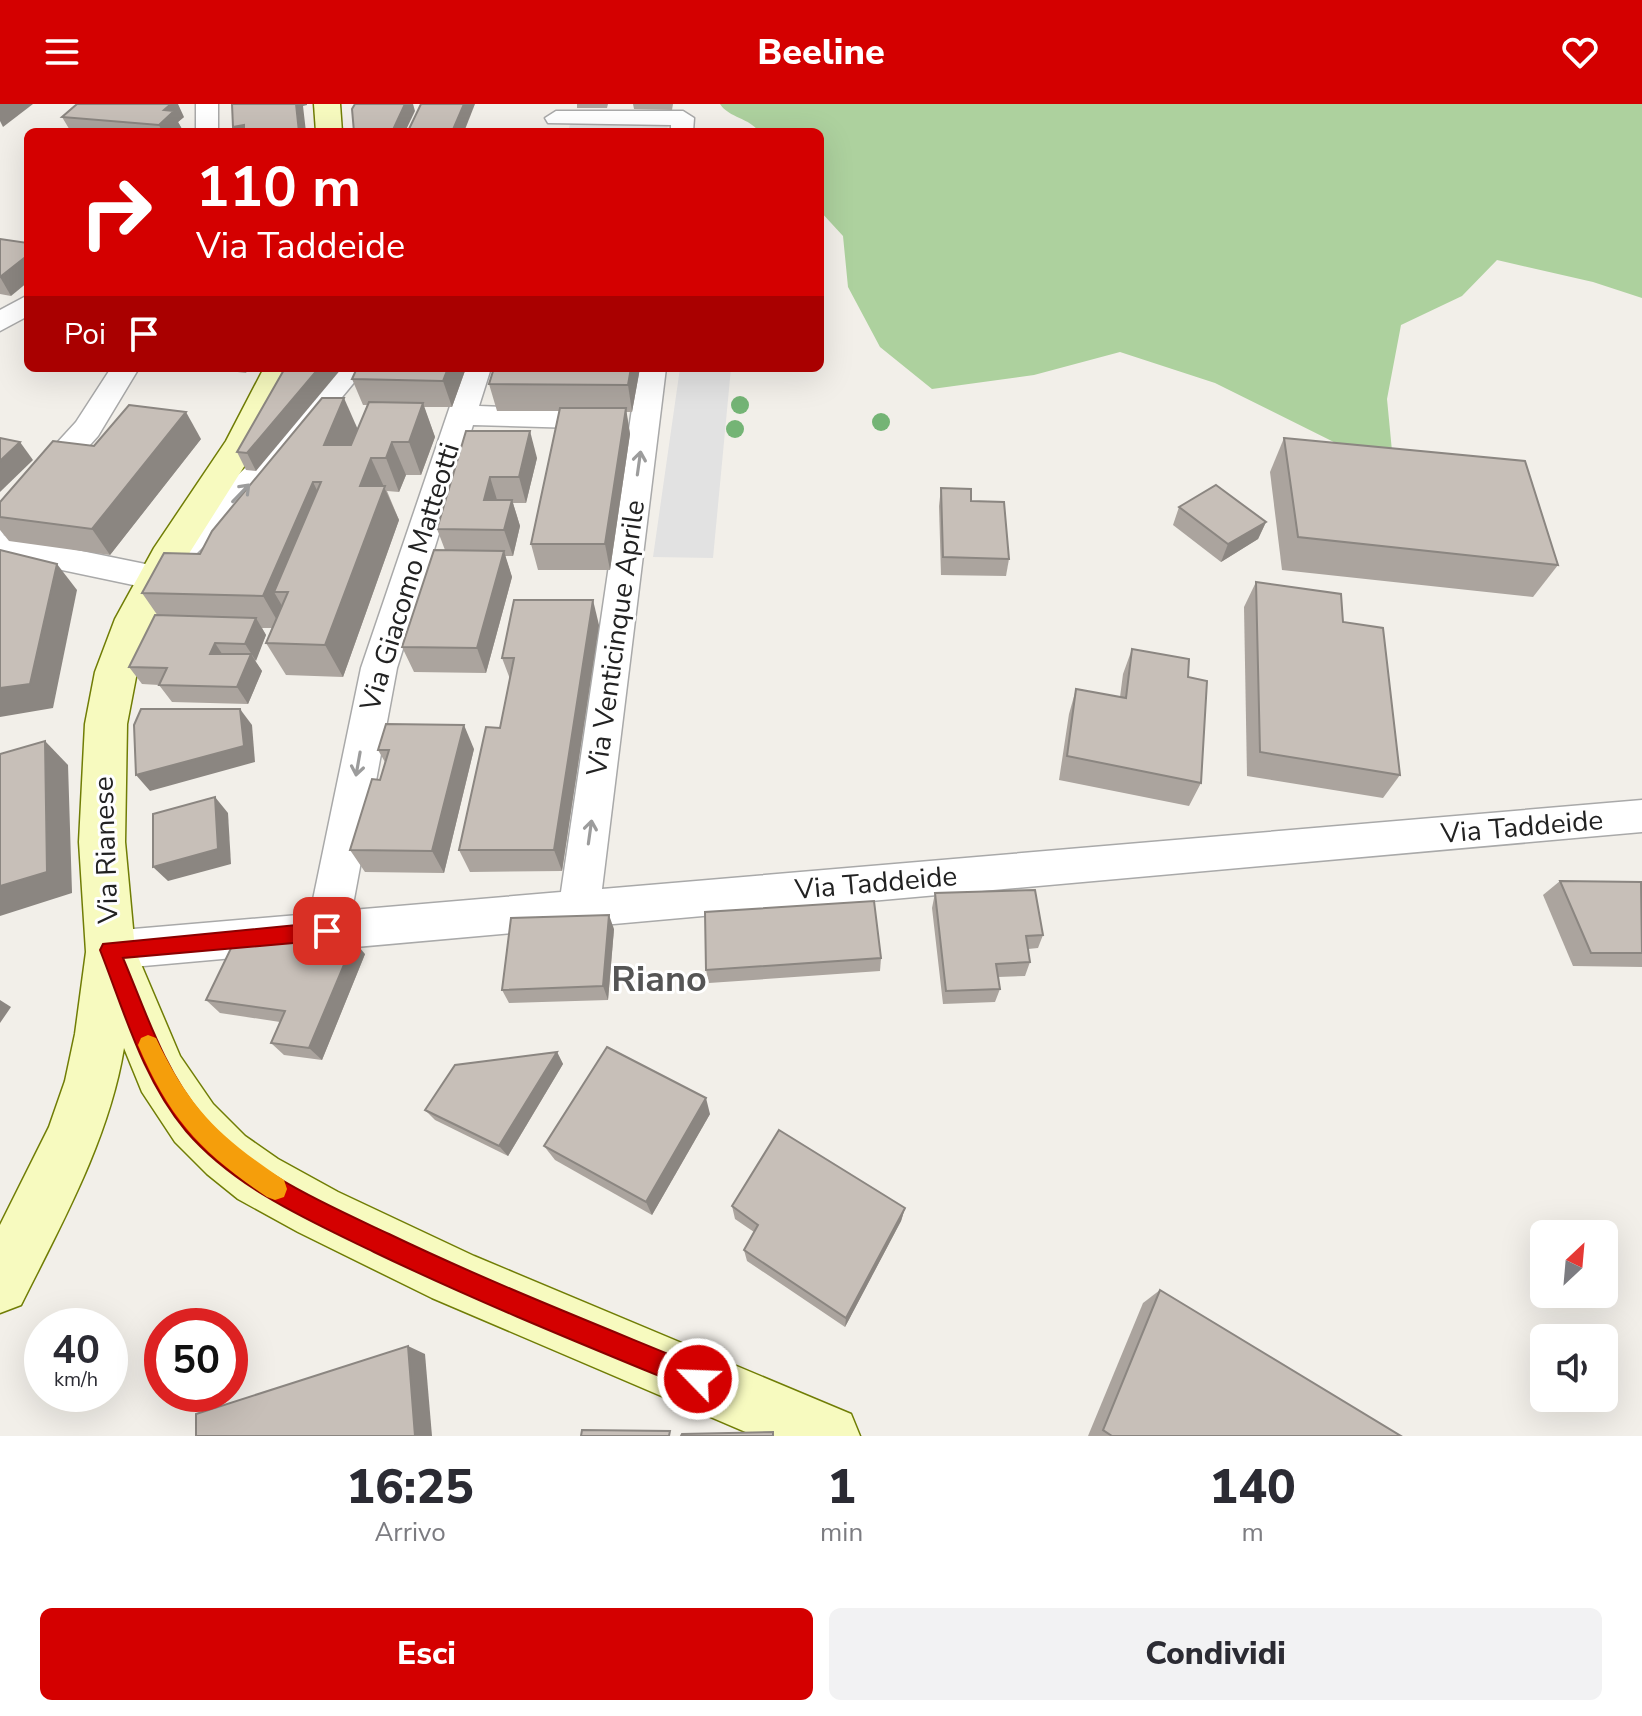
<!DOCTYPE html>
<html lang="it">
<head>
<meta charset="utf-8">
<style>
  :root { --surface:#fff; --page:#f2f2f3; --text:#2b2b33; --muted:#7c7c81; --accent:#d40000 }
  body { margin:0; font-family:"Nunito Sans",sans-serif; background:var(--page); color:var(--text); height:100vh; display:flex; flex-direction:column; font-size:30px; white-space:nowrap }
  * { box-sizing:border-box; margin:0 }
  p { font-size:26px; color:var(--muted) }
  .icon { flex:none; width:44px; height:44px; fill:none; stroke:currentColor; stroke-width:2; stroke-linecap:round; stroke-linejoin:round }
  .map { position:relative; height:1332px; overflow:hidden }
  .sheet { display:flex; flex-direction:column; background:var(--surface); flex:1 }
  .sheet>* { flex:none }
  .hud { position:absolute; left:24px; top:24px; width:800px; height:244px; border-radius:12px; box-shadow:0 8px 32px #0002; background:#d40000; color:#fff; overflow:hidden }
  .needle { width:52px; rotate:26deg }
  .buttons { position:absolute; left:1530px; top:1116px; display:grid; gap:16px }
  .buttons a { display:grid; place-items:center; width:88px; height:88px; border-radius:12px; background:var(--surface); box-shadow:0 8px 32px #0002; font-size:40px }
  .speed { position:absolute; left:24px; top:1204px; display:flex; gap:16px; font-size:40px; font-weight:700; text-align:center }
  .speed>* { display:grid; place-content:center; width:104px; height:104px; border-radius:50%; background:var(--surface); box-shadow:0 8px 32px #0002; line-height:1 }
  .speed small { font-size:20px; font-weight:400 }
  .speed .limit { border:12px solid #d22; background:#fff; color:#111 }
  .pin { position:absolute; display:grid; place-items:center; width:68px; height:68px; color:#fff; margin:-34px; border-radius:16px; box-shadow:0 4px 12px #0006 }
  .me { position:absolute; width:88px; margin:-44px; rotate:294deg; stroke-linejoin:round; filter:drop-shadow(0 0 6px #0008) }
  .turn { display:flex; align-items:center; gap:28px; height:168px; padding:0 40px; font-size:36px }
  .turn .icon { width:104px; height:104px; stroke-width:2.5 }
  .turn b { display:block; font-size:56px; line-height:68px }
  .then { display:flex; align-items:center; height:76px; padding:0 40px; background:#0003; gap:16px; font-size:30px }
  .eta { display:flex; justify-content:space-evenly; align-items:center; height:136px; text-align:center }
  .eta b { font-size:48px; font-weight:800; line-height:56px }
  .primary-button { display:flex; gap:16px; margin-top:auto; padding:16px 40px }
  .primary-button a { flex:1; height:92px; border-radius:12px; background:var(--accent); color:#fff; font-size:32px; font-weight:800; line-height:92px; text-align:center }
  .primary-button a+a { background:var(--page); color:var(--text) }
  header { display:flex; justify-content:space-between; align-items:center; height:104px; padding:0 40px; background:var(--accent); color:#fff; font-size:36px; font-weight:800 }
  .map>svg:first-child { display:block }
  .forest { fill:#add19e }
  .parking { fill:#e2e2e2 }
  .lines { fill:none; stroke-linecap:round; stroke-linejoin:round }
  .street-casing { stroke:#a9a9a9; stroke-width:3 }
  .secondary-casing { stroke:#707d05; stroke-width:3 }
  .street { fill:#fff; fill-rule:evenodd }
  .secondary { fill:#f7fabf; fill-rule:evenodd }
  .tree { fill:#74b475 }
  .wall { fill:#aba49e }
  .shaded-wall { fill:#8b8681 }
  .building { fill:#c7bfb8; stroke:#8b8681; stroke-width:2 }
  .oneway { stroke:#9c9c9c }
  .route { fill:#d40000; stroke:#8a0000; stroke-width:2 }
  .slow { fill:#f59e0b }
  .labels { text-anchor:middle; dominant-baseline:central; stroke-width:6; stroke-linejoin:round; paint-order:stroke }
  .street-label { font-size:28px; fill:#222; stroke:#fff }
  .district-label { font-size:36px; font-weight:bold; fill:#555; stroke:#fff }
</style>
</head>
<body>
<header><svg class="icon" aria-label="menu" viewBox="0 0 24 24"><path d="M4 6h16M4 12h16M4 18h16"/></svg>Beeline<svg class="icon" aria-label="heart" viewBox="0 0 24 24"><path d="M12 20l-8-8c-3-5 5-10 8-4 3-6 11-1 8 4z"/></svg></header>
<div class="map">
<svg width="1642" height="1332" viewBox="0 0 1642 1332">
  <rect width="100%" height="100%" fill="#f2efe9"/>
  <!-- forest -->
  <path class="forest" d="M 720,0 L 1642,0 L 1642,194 L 1593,178 L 1497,156 L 1462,192 L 1401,221 L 1387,295 L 1394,368 L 1215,279 L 1120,248 L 1034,271 L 932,285 L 880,243 L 848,183 L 843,132 L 820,107 L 820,28 L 759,28 C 750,14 729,14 720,0 Z"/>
  <!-- parking -->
  <g class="parking">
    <path d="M 668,19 L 667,28 L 568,28 L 570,20 Z"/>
    <path d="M 680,264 L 731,264 L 713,454 L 653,453 Z"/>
  </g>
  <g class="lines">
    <!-- street casing -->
    <g class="street-casing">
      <g id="street">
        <rect x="196" y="0" width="22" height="28"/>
        <path d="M 556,7 L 683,7 L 694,14 L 693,28 L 671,28 L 671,21 L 548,19 L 545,14 Z"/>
        <path d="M 28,191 L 28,212 L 0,227 L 0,206 Z"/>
        <path d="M 111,264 L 139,264 L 98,332 L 11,429 L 3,431 L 155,462 L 153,457 L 157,449 L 269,341 L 337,264 L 366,264 L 291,355 L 181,465 L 170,468 L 174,474 L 169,482 L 157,486 L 0,453 L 0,401 L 76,318 Z"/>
        <path d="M 463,264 L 491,264 L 479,302 L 610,307 L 620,309 L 625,316 L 620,323 L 610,325 L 473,321 L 397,564 L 352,806 L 561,788 L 638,264 L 666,264 L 602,785 L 1642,696 L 1642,728 L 110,865 L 95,860 L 89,846 L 95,832 L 110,827 L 310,810 L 361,564 Z"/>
      </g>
    </g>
    <!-- secondary casing -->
    <g class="secondary-casing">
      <g id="secondary">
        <path d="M 314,0 L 340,0 L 342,28 L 316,28 Z"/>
        <path d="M 264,264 L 296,264 L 259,339 L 190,448 L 155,515 L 137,568 L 127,620 L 125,738 L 135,846 L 180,952 L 213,1000 L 245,1032 L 278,1055 L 338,1088 L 474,1152 L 851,1310 L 860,1332 L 755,1332 L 432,1194 L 298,1128 L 238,1095 L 207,1070 L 175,1038 L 142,988 L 124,944 C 109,1035 62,1119 21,1201 L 0,1209 L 0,1121 L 49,1023 L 65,977 L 75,930 L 86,848 L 79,738 L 85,620 L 95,568 L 115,515 L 154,444 L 226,337 Z"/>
      </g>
    </g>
    <!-- street -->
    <use href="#street" class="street"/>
    <!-- secondary -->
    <use href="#secondary" class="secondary"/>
  </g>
  <!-- trees -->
  <g class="tree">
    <circle cx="740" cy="301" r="9"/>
    <circle cx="881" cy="318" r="9"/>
    <circle cx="735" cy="325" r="9"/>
  </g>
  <!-- wall -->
  <g class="wall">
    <path d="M 577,0 L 608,0 L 607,4 L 577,4 Z"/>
    <path d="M 633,0 L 673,0 L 672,6 L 634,5 Z"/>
    <path d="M 62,13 L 184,13 L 178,18 L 182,25 L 178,28 L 71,28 Z"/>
    <path d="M 0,135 L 11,192 L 0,190 Z"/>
    <path d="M 203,264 L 249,264 L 246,269 Z"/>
    <path d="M 285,264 L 256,367 L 246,366 L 237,348 Z"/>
    <path d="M 357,264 L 466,264 L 452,303 L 424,303 L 435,333 L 421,371 L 406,371 L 399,388 L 387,387 L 399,416 L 343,573 L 286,571 L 266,539 L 272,524 L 262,524 L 266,531 L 255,557 L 262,567 L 248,600 L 172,598 L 159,581 L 142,580 L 129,563 L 158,512 L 142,489 L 200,450 L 358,326 L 367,301 L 363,301 L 352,275 Z"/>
    <path d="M 494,264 L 640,264 L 632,308 L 626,308 L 630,330 L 610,466 L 538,466 L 531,440 L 559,307 L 497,307 L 489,280 Z"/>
    <path d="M 466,327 L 537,354 L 526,399 L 513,399 L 520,422 L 513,452 L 505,452 L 512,473 L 486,569 L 414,568 L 402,543 L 445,446 L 437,425 Z"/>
    <path d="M 1284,334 L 1558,461 L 1533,493 L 1282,466 L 1270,368 Z"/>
    <path d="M 201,335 L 110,451 L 9,437 L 0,426 L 0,398 L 94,342 Z"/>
    <path d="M 941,384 L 971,397 L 1009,455 L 1006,472 L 941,471 L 939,402 Z"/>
    <path d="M 1179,403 L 1266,418 L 1258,435 L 1221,458 L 1173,421 Z"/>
    <path d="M 1256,478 L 1343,518 L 1400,671 L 1383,694 L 1247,672 L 1244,503 Z"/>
    <path d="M 599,521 L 562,767 L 470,768 L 459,746 L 500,624 L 510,575 L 502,554 Z"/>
    <path d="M 1132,545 L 1188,573 L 1201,679 L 1189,702 L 1059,676 L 1069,610 L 1076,585 L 1120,593 L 1123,570 Z"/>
    <path d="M 474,645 L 444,769 L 365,768 L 350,746 L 380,676 L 385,658 L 378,646 Z"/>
    <path d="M 1560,777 L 1642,779 L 1642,863 L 1573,862 L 1543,791 Z"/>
    <path d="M 935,789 L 1043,831 L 1038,844 L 1028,845 L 1030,858 L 1025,872 L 998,873 L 1000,885 L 995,898 L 943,900 L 932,804 Z"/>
    <path d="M 614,825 L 608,896 L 509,899 L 502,886 Z"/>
    <path d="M 260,842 L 365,850 L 322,956 L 284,951 L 271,939 L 280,918 L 220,909 L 206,896 Z"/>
    <path d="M 881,854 L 880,867 L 709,879 L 706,866 Z"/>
    <path d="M 557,948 L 563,960 L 508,1052 L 435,1016 L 425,1006 Z"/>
    <path d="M 710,1010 L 652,1111 L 555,1056 L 544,1042 Z"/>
    <path d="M 732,1102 L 905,1104 L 901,1117 L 845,1223 L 747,1157 L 744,1146 L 754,1128 L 735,1115 Z"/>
    <path d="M 1160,1186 L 1401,1332 L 1088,1332 L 1143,1199 Z"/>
  </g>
  <!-- shaded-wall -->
  <g class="shaded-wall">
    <path d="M 0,0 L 33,0 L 3,23 L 0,17 Z"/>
    <path d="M 171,0 L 178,0 L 184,13 L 178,18 L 182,25 L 178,28 L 162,28 L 159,21 L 164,6 Z"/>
    <path d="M 296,0 L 307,0 L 307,1 L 303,2 L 306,28 L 299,28 Z"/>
    <path d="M 405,0 L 413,0 L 415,7 L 405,28 L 392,28 Z"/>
    <path d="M 464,0 L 475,0 L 464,28 L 452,28 Z"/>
    <path d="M 244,21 L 247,28 L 235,28 L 233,23 Z"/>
    <path d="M 28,151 L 28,178 L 11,192 L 0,173 Z"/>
    <path d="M 319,264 L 342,264 L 256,367 L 247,349 Z"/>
    <path d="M 448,264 L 466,264 L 452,303 L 443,277 Z"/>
    <path d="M 631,264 L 640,264 L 632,308 L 628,281 Z"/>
    <path d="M 344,294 L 359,328 L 340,375 L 324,341 Z"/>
    <path d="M 423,299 L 435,333 L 421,371 L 409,338 Z"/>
    <path d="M 626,304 L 630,330 L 610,466 L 605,440 Z"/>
    <path d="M 186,308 L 201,335 L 110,451 L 92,425 Z"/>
    <path d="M 530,327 L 537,354 L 526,399 L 519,373 Z"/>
    <path d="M 20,338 L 33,356 L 0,388 L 0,357 Z"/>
    <path d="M 392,338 L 406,371 L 399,388 L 386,354 Z"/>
    <path d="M 371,354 L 399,416 L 343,573 L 325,541 L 360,382 Z"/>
    <path d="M 490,373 L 498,399 L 484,396 Z"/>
    <path d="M 313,378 L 329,411 L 288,488 L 274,488 L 288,512 L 282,525 L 263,492 Z"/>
    <path d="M 512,396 L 520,422 L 513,452 L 504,426 Z"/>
    <path d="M 1266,418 L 1258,435 L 1221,458 L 1228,440 Z"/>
    <path d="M 504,447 L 512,473 L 486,569 L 477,544 Z"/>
    <path d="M 57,460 L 77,486 L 53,604 L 0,613 L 0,584 Z"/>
    <path d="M 593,496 L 599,521 L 562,767 L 554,746 Z"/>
    <path d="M 256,514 L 266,531 L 256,557 L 245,540 Z"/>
    <path d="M 215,539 L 226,556 L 210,550 Z"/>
    <path d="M 251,550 L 262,567 L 248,600 L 237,583 Z"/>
    <path d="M 240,605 L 252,621 L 255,658 L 150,687 L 136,671 Z"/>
    <path d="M 464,621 L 474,645 L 444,769 L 432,747 Z"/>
    <path d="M 45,637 L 68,661 L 72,789 L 0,812 L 0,782 Z"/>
    <path d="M 215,693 L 228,709 L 231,760 L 168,777 L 153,763 Z"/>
    <path d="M 609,811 L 614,825 L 608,896 L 603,882 Z"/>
    <path d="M 354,837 L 365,850 L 322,956 L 309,944 Z"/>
    <path d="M 0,896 L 11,903 L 0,919 Z"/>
    <path d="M 557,948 L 563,960 L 508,1052 L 499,1042 Z"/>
    <path d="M 706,994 L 710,1010 L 652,1111 L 646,1098 Z"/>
    <path d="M 905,1104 L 901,1117 L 845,1223 L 846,1214 Z"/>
    <path d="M 408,1242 L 425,1250 L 432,1332 L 415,1332 Z"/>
  </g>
  <!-- building -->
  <g class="building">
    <path d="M 77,0 L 171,0 L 164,6 L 174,7 L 159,21 L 62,13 Z"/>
    <path d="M 232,0 L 296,0 L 299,28 L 244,28 L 244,21 L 233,23 Z"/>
    <path d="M 355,0 L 405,0 L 392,28 L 354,28 L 352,5 Z"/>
    <path d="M 421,0 L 464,0 L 452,28 L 408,27 Z"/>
    <path d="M 0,135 L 28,139 L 28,151 L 0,173 Z"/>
    <path d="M 285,264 L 319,264 L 247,349 L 237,348 Z"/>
    <path d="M 357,264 L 448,264 L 443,277 L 352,275 Z"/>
    <path d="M 494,264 L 631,264 L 628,281 L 489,280 Z"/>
    <path d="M 322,294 L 344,294 L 324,341 L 351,341 L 369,298 L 423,299 L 409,338 L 392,338 L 386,354 L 371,354 L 360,382 L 385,382 L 325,541 L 266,539 L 288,488 L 274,488 L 321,378 L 313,378 L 263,492 L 142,489 L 164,449 L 200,450 L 212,427 Z"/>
    <path d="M 129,301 L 186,308 L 92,425 L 0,413 L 0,398 L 53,337 L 94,342 Z"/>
    <path d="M 560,304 L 626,304 L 605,440 L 531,440 Z"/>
    <path d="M 466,327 L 530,327 L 519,373 L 490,373 L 484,396 L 512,396 L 504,426 L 437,425 Z"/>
    <path d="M 0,334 L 20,338 L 0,357 Z"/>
    <path d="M 1284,334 L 1525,357 L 1558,461 L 1298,433 Z"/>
    <path d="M 1216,381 L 1266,418 L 1228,440 L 1179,403 Z"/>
    <path d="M 941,384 L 971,385 L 971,397 L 1004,398 L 1009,455 L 943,453 Z"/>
    <path d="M 0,446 L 57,460 L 30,580 L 0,584 Z"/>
    <path d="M 434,446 L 504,447 L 477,544 L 402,543 Z"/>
    <path d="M 1256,478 L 1341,490 L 1343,518 L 1383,524 L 1400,671 L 1260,648 Z"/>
    <path d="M 514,496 L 593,496 L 554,746 L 459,746 L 486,623 L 500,624 L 514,554 L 502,554 Z"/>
    <path d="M 155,511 L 256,514 L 245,540 L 215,539 L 210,550 L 251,550 L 237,583 L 159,581 L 167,564 L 129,563 Z"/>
    <path d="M 1132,545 L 1189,555 L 1188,573 L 1207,577 L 1201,679 L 1067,652 L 1076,585 L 1126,594 Z"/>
    <path d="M 141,605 L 240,605 L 244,642 L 136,671 L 134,621 Z"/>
    <path d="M 386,620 L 464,621 L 432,747 L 350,746 L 372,675 L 380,676 L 389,646 L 378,646 Z"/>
    <path d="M 45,637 L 47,768 L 0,782 L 0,650 Z"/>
    <path d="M 215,693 L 218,745 L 153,763 L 153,710 Z"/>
    <path d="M 1560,777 L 1641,778 L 1642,849 L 1591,849 Z"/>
    <path d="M 1035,786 L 1043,831 L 1026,832 L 1030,858 L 996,860 L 1000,885 L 946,887 L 935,789 Z"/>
    <path d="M 874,797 L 881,854 L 706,866 L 705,808 Z"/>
    <path d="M 609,811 L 603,882 L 502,886 L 511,814 Z"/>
    <path d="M 268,825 L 354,837 L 309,944 L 271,939 L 285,907 L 206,896 L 234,838 L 260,842 Z"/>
    <path d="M 607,943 L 706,994 L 646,1098 L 544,1042 Z"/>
    <path d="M 557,948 L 499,1042 L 425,1006 L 455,961 Z"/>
    <path d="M 779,1026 L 905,1104 L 846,1214 L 744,1146 L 758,1121 L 732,1102 Z"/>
    <path d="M 1160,1186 L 1401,1332 L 1112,1332 L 1103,1326 Z"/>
    <path d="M 408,1242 L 415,1332 L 196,1332 L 196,1310 Z"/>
    <path d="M 582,1326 L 670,1327 L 669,1332 L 581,1332 Z"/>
    <path d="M 773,1328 L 773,1332 L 681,1332 L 682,1330 Z"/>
  </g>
  <!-- one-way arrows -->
  <defs><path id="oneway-shaft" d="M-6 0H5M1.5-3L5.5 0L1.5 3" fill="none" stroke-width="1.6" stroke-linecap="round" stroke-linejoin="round" transform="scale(2)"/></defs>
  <g class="oneway">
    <use href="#oneway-shaft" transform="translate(639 359) rotate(-82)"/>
    <use href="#oneway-shaft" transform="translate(241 389) rotate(-46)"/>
    <use href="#oneway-shaft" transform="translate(358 660) rotate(100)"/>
    <use href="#oneway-shaft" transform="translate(590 728) rotate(-82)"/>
  </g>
  <!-- route -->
  <path class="route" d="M 327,818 L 337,827 L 327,836 L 123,854 C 146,908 164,966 202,1011 C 250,1068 323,1099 389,1130 C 493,1180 601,1222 707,1266 L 711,1275 L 707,1284 L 698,1288 C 589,1243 480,1199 374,1148 C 308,1116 235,1084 186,1027 C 143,976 124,907 100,846 L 103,840 Z"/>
  <!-- slow -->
  <path class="slow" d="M 148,931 L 156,934 C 190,1005 219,1033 284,1076 L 287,1085 L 284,1093 L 275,1096 L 267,1093 C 201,1048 170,1016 138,941 L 141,934 Z"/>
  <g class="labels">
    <!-- street labels -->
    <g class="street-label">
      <text transform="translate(410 473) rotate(-73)">Via Giacomo Matteotti</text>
      <text transform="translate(616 534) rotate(-82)">Via Venticinque Aprile</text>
      <text transform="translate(1522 723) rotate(-5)">Via Taddeide</text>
      <text transform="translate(106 746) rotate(-92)">Via Rianese</text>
      <text transform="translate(876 779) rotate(-5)">Via Taddeide</text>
    </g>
    <!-- district labels -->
    <g class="district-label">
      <text x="659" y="875">Riano</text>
    </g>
  </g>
</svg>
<div class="buttons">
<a><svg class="needle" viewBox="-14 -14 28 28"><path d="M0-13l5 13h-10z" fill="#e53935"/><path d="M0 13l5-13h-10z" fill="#7c7c81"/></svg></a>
<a><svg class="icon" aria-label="sound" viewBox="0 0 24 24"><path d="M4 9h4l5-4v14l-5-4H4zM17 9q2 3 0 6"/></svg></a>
</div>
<div class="speed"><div>40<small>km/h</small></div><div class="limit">50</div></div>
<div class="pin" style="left:327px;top:827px;background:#d93025"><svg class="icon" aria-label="arrive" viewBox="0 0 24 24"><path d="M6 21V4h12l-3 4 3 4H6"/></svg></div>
<svg class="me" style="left:698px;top:1275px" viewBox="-20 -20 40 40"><circle r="17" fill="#d40000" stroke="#fff" stroke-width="3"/><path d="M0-11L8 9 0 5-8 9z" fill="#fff"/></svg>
<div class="hud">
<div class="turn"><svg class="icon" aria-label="right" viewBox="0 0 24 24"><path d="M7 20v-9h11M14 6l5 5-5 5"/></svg><div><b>110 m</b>Via Taddeide</div></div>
<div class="then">Poi<svg class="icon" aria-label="arrive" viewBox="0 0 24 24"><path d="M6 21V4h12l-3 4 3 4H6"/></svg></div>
</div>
</div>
<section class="sheet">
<div class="eta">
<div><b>16:25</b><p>Arrivo</p></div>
<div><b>1</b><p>min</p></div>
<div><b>140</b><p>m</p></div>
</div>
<div class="primary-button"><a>Esci</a><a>Condividi</a></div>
</section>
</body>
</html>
